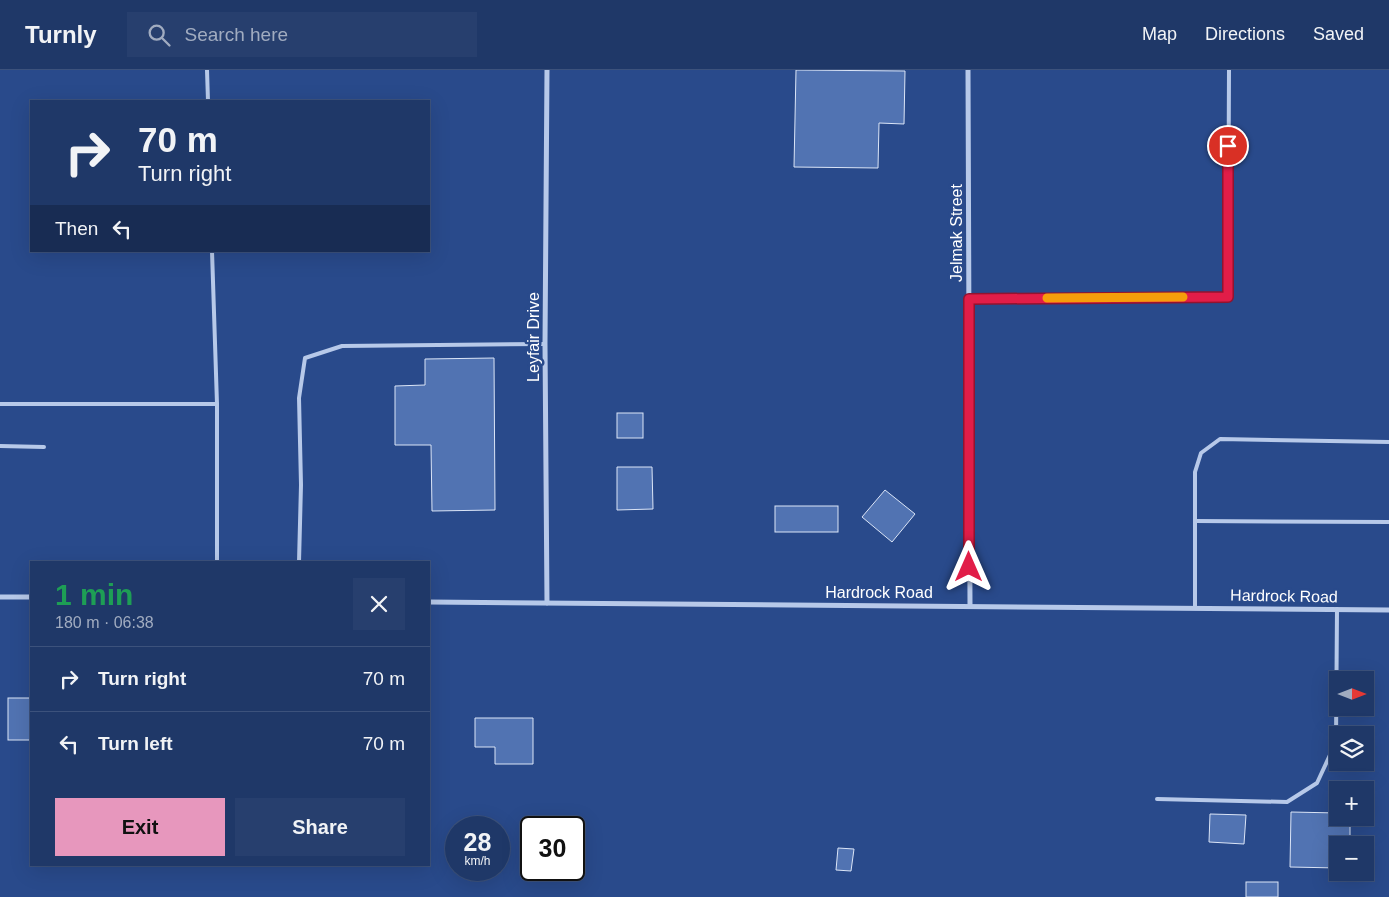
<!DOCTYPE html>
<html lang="en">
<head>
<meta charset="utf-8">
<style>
  :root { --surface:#1f3868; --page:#273f6e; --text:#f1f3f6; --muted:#a1acc0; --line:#3c527c; --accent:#e797bd }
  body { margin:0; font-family:Helvetica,sans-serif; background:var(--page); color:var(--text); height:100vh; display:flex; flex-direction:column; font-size:19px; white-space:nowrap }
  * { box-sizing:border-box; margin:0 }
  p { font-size:16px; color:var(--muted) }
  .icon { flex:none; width:28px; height:28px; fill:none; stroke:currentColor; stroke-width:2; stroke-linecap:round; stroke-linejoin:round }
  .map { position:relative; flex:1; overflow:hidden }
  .side { position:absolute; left:30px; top:491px; width:400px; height:305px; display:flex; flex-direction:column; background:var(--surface); border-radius:0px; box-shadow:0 5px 20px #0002,0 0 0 1px var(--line) }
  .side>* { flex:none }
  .top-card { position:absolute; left:30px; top:30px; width:400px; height:152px; border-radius:0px; box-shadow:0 5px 20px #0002,0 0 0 1px var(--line); background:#1f3868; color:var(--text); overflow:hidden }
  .needle { width:32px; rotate:90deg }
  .fabs { position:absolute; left:1329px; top:601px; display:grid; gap:10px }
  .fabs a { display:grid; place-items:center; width:45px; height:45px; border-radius:0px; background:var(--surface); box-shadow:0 5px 20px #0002,0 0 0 1px var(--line); font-size:25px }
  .speed { position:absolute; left:445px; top:746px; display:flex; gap:10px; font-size:25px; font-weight:700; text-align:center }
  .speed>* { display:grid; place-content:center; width:65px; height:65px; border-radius:50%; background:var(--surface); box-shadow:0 5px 20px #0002,0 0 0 1px var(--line); line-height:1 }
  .speed small { font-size:12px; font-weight:400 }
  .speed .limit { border:2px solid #111; border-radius:8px; background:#fff; color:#111 }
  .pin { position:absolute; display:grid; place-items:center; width:42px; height:42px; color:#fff; margin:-21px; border:2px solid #fff; border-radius:50%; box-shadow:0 1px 5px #0007 }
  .me { position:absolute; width:55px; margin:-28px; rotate:0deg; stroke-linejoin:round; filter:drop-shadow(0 0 4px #0008) }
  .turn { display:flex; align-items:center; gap:18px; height:105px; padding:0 25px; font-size:22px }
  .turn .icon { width:65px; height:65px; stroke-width:2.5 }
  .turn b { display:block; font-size:35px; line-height:42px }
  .then { display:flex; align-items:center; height:48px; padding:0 25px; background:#0003; gap:10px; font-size:19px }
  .round { display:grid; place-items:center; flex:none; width:52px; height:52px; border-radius:0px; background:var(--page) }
  .head { display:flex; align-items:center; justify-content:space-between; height:85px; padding:0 25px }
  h1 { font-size:30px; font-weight:700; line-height:38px; color:#1e9e55 }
  .button { display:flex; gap:10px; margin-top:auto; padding:10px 25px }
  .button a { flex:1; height:58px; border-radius:0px; background:var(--accent); color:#111; font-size:20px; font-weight:700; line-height:58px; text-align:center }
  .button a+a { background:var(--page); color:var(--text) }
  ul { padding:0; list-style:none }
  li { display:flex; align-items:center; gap:15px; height:65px; padding:0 25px; border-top:1px solid var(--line) }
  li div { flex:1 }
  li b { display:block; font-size:19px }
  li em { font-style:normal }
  header { display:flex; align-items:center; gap:30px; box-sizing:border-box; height:70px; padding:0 25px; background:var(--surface); border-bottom:1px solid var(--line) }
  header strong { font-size:24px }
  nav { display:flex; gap:28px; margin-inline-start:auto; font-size:18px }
  .search { width:350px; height:45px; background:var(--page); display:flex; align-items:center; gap:12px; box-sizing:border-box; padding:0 18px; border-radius:0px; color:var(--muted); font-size:19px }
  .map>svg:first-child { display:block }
  .building { fill:#5173b2; stroke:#dbe5f7 }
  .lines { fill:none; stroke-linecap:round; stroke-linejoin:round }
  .lane { stroke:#b7c9e9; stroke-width:4 }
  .street { stroke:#b7c9e9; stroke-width:5 }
  .route-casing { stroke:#92132f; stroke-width:12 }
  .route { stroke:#e11d48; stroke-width:9 }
  .slow { stroke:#f59e0b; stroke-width:9 }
  .labels { text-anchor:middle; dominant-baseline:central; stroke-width:5; stroke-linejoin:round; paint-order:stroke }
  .street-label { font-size:16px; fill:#fff; stroke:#294a8b }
</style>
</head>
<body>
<header>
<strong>Turnly</strong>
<div class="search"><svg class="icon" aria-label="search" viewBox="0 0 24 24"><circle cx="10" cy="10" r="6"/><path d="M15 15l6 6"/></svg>Search here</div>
<nav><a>Map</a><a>Directions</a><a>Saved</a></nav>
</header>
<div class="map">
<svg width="1389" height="827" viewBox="0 0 1389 827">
  <rect width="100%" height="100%" fill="#294a8b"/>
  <!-- building -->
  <g class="building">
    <path d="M 796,0 L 905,1 L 904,54 L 879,53 L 878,98 L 794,97 Z"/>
    <path d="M 494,288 L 495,440 L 432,441 L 431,375 L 395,375 L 395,316 L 425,315 L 425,289 Z"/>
    <rect x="617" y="343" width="26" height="25"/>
    <path d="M 617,397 L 652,397 L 653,439 L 617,440 Z"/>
    <path d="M 885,420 L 915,444 L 892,472 L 862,447 Z"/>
    <rect x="775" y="436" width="63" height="26"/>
    <rect x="8" y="628" width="23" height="42"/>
    <path d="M 475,648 L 533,648 L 533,694 L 495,694 L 495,677 L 475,677 Z"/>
    <path d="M 1291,742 L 1338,743 L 1338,748 L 1350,748 L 1350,775 L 1338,775 L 1338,798 L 1290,797 Z"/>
    <path d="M 1210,744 L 1246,745 L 1244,774 L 1209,772 Z"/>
    <path d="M 838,778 L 854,779 L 851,801 L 836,800 Z"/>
    <rect x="1246" y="812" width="32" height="15"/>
  </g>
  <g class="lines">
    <!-- lane -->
    <g class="lane">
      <path d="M 207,0 L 208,31"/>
      <path d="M 212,181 L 217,334"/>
      <path d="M 969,229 L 1228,227 L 1229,0"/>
      <path d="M 0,334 L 217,334 L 217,492"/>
      <path d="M 0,376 L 44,377"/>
      <path d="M 1195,451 L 1389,452"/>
      <path d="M 299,492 L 301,415 L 299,328 L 305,288 L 342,276 L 545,274"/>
      <path d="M 1195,538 L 1195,402 L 1201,383 L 1220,369 L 1389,372"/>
      <path d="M 1157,729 L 1287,732 L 1317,713 L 1336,672 L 1337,539"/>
    </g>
    <!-- street -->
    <g class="street">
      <path d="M 968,0 L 970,535"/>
      <path d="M 0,527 L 31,527"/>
      <path d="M 429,532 L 1389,540"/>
      <path d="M 547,533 L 545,274 L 547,0"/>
    </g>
  </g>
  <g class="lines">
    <!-- route casing -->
    <g class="route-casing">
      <path id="route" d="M 969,497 L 969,229 L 1228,227 L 1228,76"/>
    </g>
    <!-- route -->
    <use href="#route" class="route"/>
    <!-- slow -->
    <path class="slow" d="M 1047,228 L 1183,227"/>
  </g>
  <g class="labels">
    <!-- street labels -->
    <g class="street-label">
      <text transform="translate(956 163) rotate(-90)">Jelmak Street</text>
      <text transform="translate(533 267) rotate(-90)">Leyfair Drive</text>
      <text x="879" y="522">Hardrock Road</text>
      <text transform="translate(1284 526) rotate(1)">Hardrock Road</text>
    </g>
  </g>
</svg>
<div class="fabs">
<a><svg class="needle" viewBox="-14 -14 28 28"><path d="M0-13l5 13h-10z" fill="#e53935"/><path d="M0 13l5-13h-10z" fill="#a1acc0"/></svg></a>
<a><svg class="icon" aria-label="layers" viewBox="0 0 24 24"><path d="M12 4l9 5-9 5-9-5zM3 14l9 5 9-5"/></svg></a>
<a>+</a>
<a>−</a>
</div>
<div class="speed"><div>28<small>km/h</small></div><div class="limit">30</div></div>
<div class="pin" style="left:1228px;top:76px;background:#d93025"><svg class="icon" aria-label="arrive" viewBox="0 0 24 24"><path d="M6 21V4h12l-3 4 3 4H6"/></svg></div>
<svg class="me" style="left:969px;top:497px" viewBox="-20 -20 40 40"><path d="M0-17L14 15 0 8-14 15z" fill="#e11d48" stroke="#fff" stroke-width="4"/></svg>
<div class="top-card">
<div class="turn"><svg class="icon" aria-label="right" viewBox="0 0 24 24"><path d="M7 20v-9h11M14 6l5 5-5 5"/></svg><div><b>70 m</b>Turn right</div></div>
<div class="then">Then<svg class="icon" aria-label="left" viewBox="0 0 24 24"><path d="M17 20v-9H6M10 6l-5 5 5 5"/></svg></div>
</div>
<section class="side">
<div class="head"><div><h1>1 min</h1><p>180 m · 06:38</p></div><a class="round"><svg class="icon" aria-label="close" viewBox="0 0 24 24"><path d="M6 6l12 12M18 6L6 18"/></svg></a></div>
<ul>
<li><svg class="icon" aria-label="right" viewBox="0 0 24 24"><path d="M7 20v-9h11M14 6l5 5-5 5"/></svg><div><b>Turn right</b></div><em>70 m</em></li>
<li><svg class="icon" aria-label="left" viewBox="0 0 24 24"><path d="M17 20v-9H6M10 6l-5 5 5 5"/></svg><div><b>Turn left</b></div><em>70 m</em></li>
</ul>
<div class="button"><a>Exit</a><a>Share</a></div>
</section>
</div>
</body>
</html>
